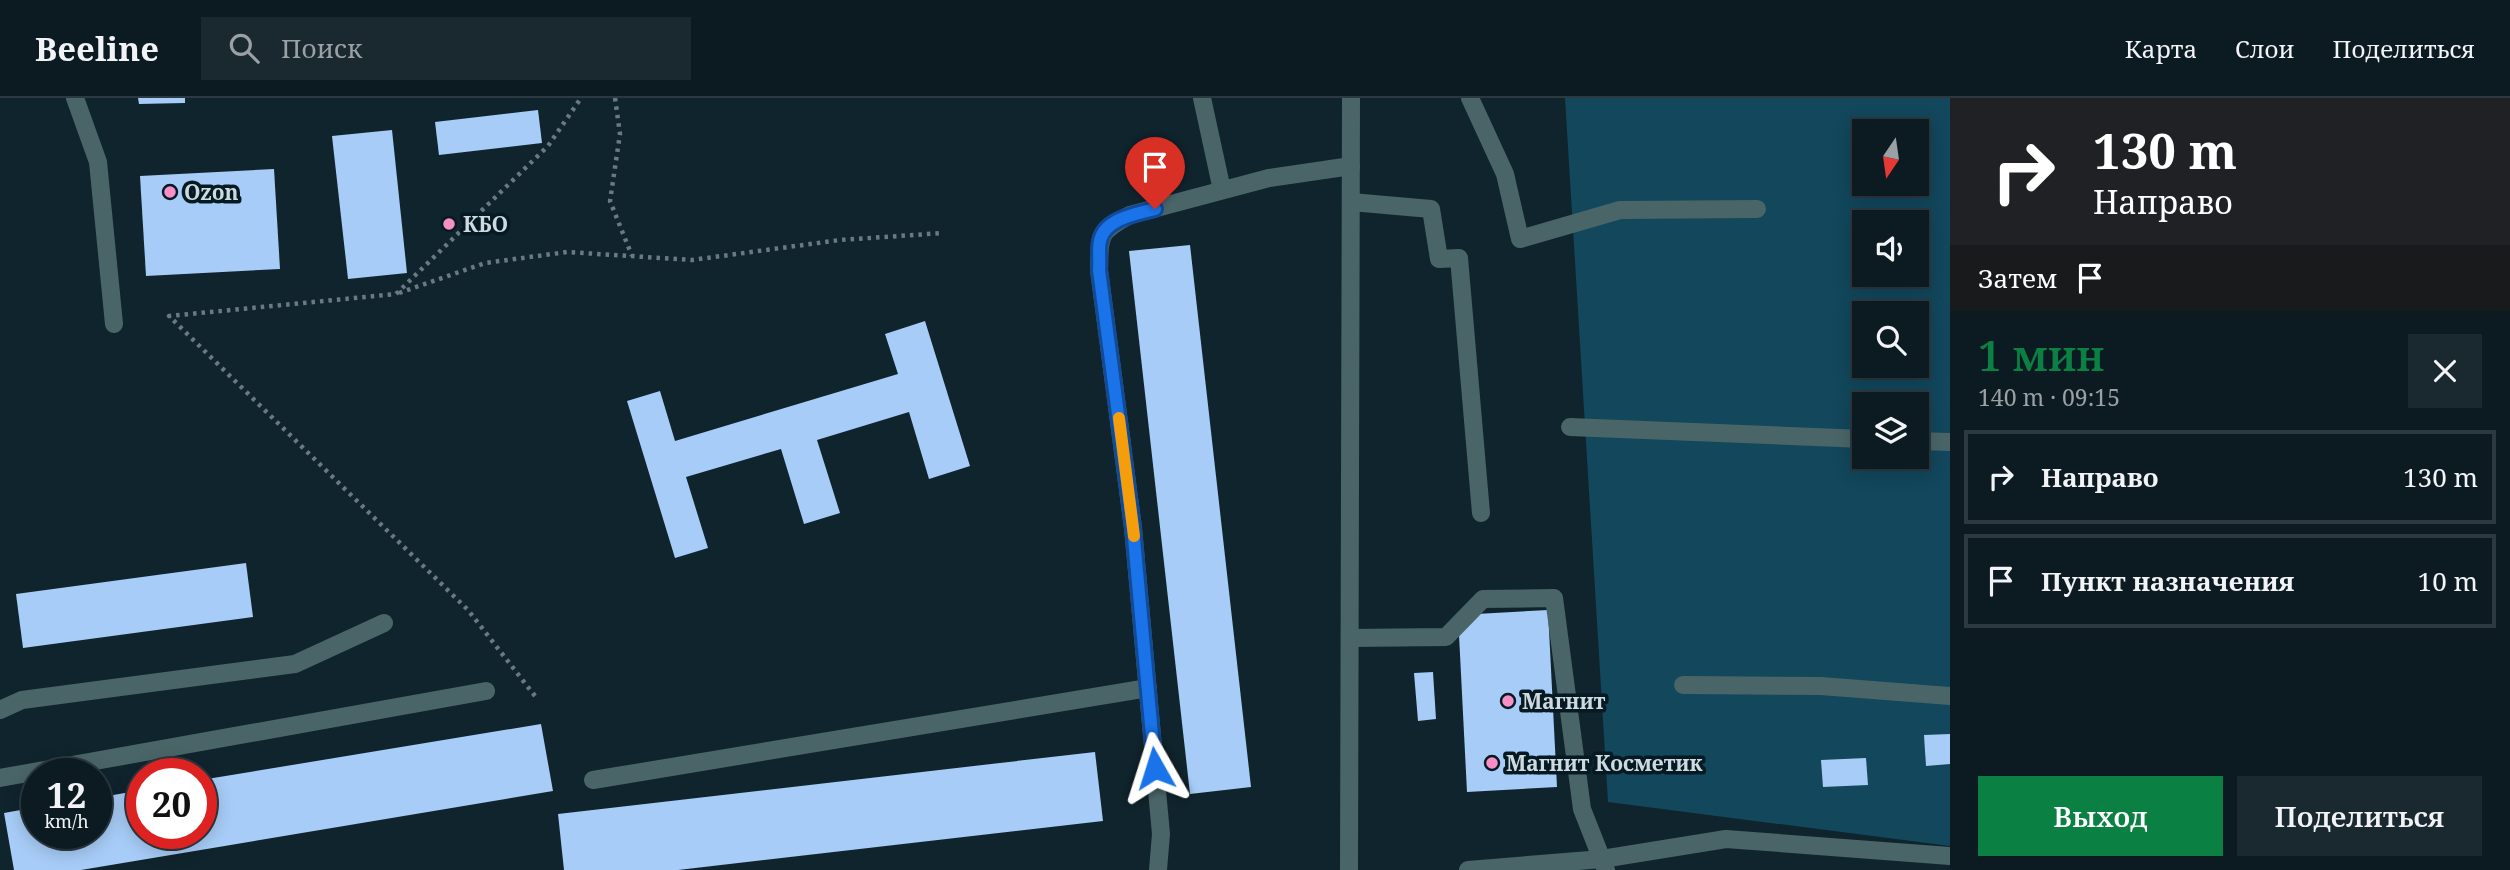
<!DOCTYPE html>
<html lang="ru">
<head>
<meta charset="utf-8">
<style>
  :root { --surface:#0c1b22; --page:#1a282f; --text:#f1f3f6; --muted:#9aa1a5; --line:#2c3940; --accent:#0b8043 }
  body { margin:0; font-family:"Noto Serif",serif; background:var(--page); color:var(--text); height:100vh; display:flex; flex-direction:column; font-size:26px; white-space:nowrap }
  * { box-sizing:border-box; margin:0 }
  p { font-size:23px; color:var(--muted) }
  .icon { flex:none; width:38px; height:38px; fill:none; stroke:currentColor; stroke-width:2; stroke-linecap:round; stroke-linejoin:round }
  .map { position:relative; flex:1; overflow:hidden }
  .details { display:flex; flex-direction:column; background:var(--surface); width:560px }
  .details>* { flex:none }
  .hud { background:#202124; color:#fff; overflow:hidden }
  .needle { width:46px; rotate:193deg }
  .controls { position:absolute; left:1852px; top:21px; display:grid; gap:14px }
  .controls a { display:grid; place-items:center; width:77px; height:77px; border-radius:0px; background:var(--surface); box-shadow:0 4px 18px #0003,0 0 0 2px var(--line); font-size:35px }
  .speed { position:absolute; left:21px; top:660px; display:flex; gap:14px; font-size:35px; font-weight:700; text-align:center }
  .speed>* { display:grid; place-content:center; width:91px; height:91px; border-radius:50%; background:var(--surface); box-shadow:0 4px 18px #0003,0 0 0 2px var(--line); line-height:1 }
  .speed small { font-size:18px; font-weight:400 }
  .speed .limit { border:10px solid #d22; background:#fff; color:#111 }
  .pin { position:absolute; display:grid; place-items:center; width:60px; height:60px; color:#fff; margin:-72px -30px; border-radius:50% 50% 50% 0; rotate:-45deg; box-shadow:0 0 7px #0007 }
  .pin .icon { rotate:45deg }
  .me { position:absolute; width:77px; margin:-38px; rotate:354deg; stroke-linejoin:round; filter:drop-shadow(0 0 5px #0008) }
  .turn { display:flex; align-items:center; gap:24px; height:147px; padding:0 28px; font-size:32px }
  .turn .icon { width:91px; height:91px; stroke-width:2.5 }
  .turn b { display:block; font-size:49px; line-height:60px }
  .then { display:flex; align-items:center; height:66px; padding:0 28px; background:#0003; gap:14px; font-size:26px }
  .round { display:grid; place-items:center; flex:none; width:74px; height:74px; border-radius:0px; background:var(--page) }
  .headline { display:flex; align-items:center; justify-content:space-between; height:119px; padding:0 28px }
  h1 { font-size:42px; font-weight:600; line-height:52px; color:var(--accent) }
  .primary-button { display:flex; gap:14px; margin-top:auto; padding:14px 28px }
  .primary-button a { flex:1; height:80px; border-radius:0px; background:var(--accent); color:#fff; font-size:28px; font-weight:600; line-height:80px; text-align:center }
  .primary-button a+a { background:var(--page); color:var(--text) }
  ul { padding:0; list-style:none }
  li { display:flex; align-items:center; gap:21px; height:94px; margin:0 14px 10px; padding:0 14px; border:4px solid var(--line); border-radius:0px }
  li div { flex:1 }
  li b { display:block; font-size:26px }
  li em { font-style:normal }
  header { display:flex; align-items:center; gap:42px; box-sizing:border-box; height:98px; padding:0 35px; background:var(--surface); border-bottom:2px solid var(--line) }
  header strong { font-size:33px }
  nav { display:flex; gap:38px; margin-inline-start:auto; font-size:24px }
  .search { width:490px; height:63px; background:var(--page); display:flex; align-items:center; gap:18px; box-sizing:border-box; padding:0 24px; border-radius:0px; color:var(--muted); font-size:26px }
  main { display:flex; flex:1; min-height:0 }
  .map>svg:first-child { display:block }
  .green { fill:#12475c; fill-rule:evenodd }
  .building { fill:#a7ccf7 }
  .lines { fill:none; stroke-linecap:round; stroke-linejoin:round }
  .path { stroke:#6a7a82; stroke-width:4.5; stroke-dasharray:3.5 5; stroke-linecap:butt }
  .minor { stroke:#4a6568; stroke-width:18 }
  .route-casing { stroke:#114b97; stroke-width:18 }
  .route { stroke:#1a73e8; stroke-width:12 }
  .slow { stroke:#f59e0b; stroke-width:12 }
  .poi-dot { fill:#fa8fc7; stroke:#061a23; stroke-width:2.5 }
  .labels { text-anchor:middle; dominant-baseline:central; stroke-width:7; stroke-linejoin:round; paint-order:stroke }
  .poi-label { font-size:21px; font-weight:bold; fill:#cedae0; stroke:#061a23; text-anchor:start }
</style>
</head>
<body>
<header>
<strong>Beeline</strong>
<div class="search"><svg class="icon" aria-label="search" viewBox="0 0 24 24"><circle cx="10" cy="10" r="6"/><path d="M15 15l6 6"/></svg>Поиск</div>
<nav><a>Карта</a><a>Слои</a><a>Поделиться</a></nav>
</header>
<main>
<div class="map">
<svg width="1950" height="772" viewBox="0 0 1950 772">
  <rect width="100%" height="100%" fill="#10242d"/>
  <!-- green -->
  <path class="green" d="M 1565,0 L 1950,0 L 1950,748 L 1608,704 ZM 1864,33 L 1916,33 L 1916,86 L 1864,86 ZM 1864,124 L 1916,124 L 1916,177 L 1864,177 ZM 1864,215 L 1916,215 L 1916,268 L 1864,268 ZM 1864,306 L 1916,306 L 1916,359 L 1864,359 Z"/>
  <!-- building -->
  <g class="building">
    <path d="M 138,0 L 185,0 L 185,5 L 139,6 Z"/>
    <path d="M 538,12 L 542,45 L 439,57 L 435,24 Z"/>
    <path d="M 392,32 L 407,175 L 348,181 L 332,38 Z"/>
    <path d="M 274,71 L 280,171 L 146,178 L 140,78 Z"/>
    <path d="M 1190,147 L 1251,689 L 1190,696 L 1129,153 Z"/>
    <path d="M 925,223 L 970,368 L 929,381 L 909,314 L 817,342 L 840,415 L 804,426 L 781,351 L 686,379 L 708,450 L 675,460 L 627,303 L 660,293 L 675,343 L 898,276 L 885,236 Z"/>
    <path d="M 246,465 L 253,519 L 23,550 L 16,496 Z"/>
    <path d="M 1548,512 L 1557,689 L 1467,694 L 1458,517 Z"/>
    <path d="M 1433,574 L 1436,621 L 1418,623 L 1414,575 Z"/>
    <path d="M 541,626 L 553,693 L 81,772 L 14,772 L 4,715 L 37,709 L 37,735 L 96,735 L 96,700 L 142,692 L 142,735 L 201,735 L 201,682 Z"/>
    <path d="M 1950,636 L 1950,666 L 1926,668 L 1924,637 Z"/>
    <path d="M 1095,654 L 1103,723 L 678,772 L 564,772 L 558,716 Z"/>
    <path d="M 1866,660 L 1868,687 L 1823,689 L 1821,662 Z"/>
  </g>
  <g class="lines">
    <!-- path -->
    <g class="path">
      <path d="M 615,0 L 620,36 L 610,103 L 632,158"/>
      <path d="M 399,195 L 485,165 L 567,154 L 692,162 L 840,142 L 943,135"/>
      <path d="M 535,598 L 468,512 L 169,218 L 396,196 L 548,48 L 581,0"/>
    </g>
    <!-- minor -->
    <g class="minor">
      <path d="M 75,0 L 98,64 L 114,226"/>
      <path d="M 1202,0 L 1222,92"/>
      <path d="M 1470,0 L 1505,76 L 1520,141 L 1620,112 L 1757,111"/>
      <path d="M 1351,104 L 1431,111 L 1439,161 L 1459,160 L 1481,415"/>
      <path d="M 1570,329 L 1864,341"/>
      <path d="M 1916,343 L 1950,344"/>
      <path d="M 1350,540 L 1446,539 L 1483,501 L 1554,500 L 1582,711 L 1606,772"/>
      <path d="M 1683,587 L 1821,588 L 1950,598"/>
      <path d="M 0,612 L 22,602 L 295,566 L 384,525"/>
      <path d="M 0,680 L 486,593"/>
      <path d="M 593,682 L 1148,590"/>
      <path d="M 1158,772 L 1161,736 L 1133,430 L 1099,172 C 1100,137 1098,134 1130,117 L 1269,80 L 1351,68"/>
      <path d="M 1349,772 L 1351,0"/>
      <path d="M 1468,772 L 1602,761 L 1726,741 L 1950,758"/>
    </g>
  </g>
  <g class="lines">
    <!-- route casing -->
    <g class="route-casing">
      <path id="route" d="M 1155,111 C 1136,116 1104,121 1100,143 C 1098,152 1100,163 1099,172 L 1133,430 L 1155,670"/>
    </g>
    <!-- route -->
    <use href="#route" class="route"/>
    <!-- slow -->
    <path class="slow" d="M 1119,320 L 1134,438"/>
  </g>
  <!-- markers -->
  <g class="poi-dot">
    <circle cx="170" cy="94" r="7"/>
    <circle cx="449" cy="126" r="7"/>
    <circle cx="1508" cy="603" r="7"/>
    <circle cx="1492" cy="665" r="7"/>
  </g>
  <g class="labels">
    <!-- poi labels -->
    <g class="poi-label">
      <text x="184" y="94">Ozon</text>
      <text x="463" y="126">КБО</text>
      <text x="1522" y="603">Магнит</text>
      <text x="1506" y="665">Магнит Косметик</text>
    </g>
  </g>
</svg>
<div class="controls">
<a><svg class="needle" viewBox="-14 -14 28 28"><path d="M0-13l5 13h-10z" fill="#e53935"/><path d="M0 13l5-13h-10z" fill="#9aa1a5"/></svg></a>
<a><svg class="icon" aria-label="sound" viewBox="0 0 24 24"><path d="M4 9h4l5-4v14l-5-4H4zM17 9q2 3 0 6"/></svg></a>
<a><svg class="icon" aria-label="search" viewBox="0 0 24 24"><circle cx="10" cy="10" r="6"/><path d="M15 15l6 6"/></svg></a>
<a><svg class="icon" aria-label="layers" viewBox="0 0 24 24"><path d="M12 4l9 5-9 5-9-5zM3 14l9 5 9-5"/></svg></a>
</div>
<div class="speed"><div>12<small>km/h</small></div><div class="limit">20</div></div>
<div class="pin" style="left:1155px;top:111px;background:#d93025"><svg class="icon" aria-label="arrive" viewBox="0 0 24 24"><path d="M6 21V4h12l-3 4 3 4H6"/></svg></div>
<svg class="me" style="left:1155px;top:670px" viewBox="-20 -20 40 40"><path d="M0-17L14 15 0 8-14 15z" fill="#1a73e8" stroke="#fff" stroke-width="4"/></svg>
</div>
<section class="details">
<div class="hud">
<div class="turn"><svg class="icon" aria-label="right" viewBox="0 0 24 24"><path d="M7 20v-9h11M14 6l5 5-5 5"/></svg><div><b>130 m</b>Направо</div></div>
<div class="then">Затем<svg class="icon" aria-label="arrive" viewBox="0 0 24 24"><path d="M6 21V4h12l-3 4 3 4H6"/></svg></div>
</div>
<div class="headline"><div><h1>1 мин</h1><p>140 m · 09:15</p></div><a class="round"><svg class="icon" aria-label="close" viewBox="0 0 24 24"><path d="M6 6l12 12M18 6L6 18"/></svg></a></div>
<ul>
<li><svg class="icon" aria-label="right" viewBox="0 0 24 24"><path d="M7 20v-9h11M14 6l5 5-5 5"/></svg><div><b>Направо</b></div><em>130 m</em></li>
<li><svg class="icon" aria-label="arrive" viewBox="0 0 24 24"><path d="M6 21V4h12l-3 4 3 4H6"/></svg><div><b>Пункт назначения</b></div><em>10 m</em></li>
</ul>
<div class="primary-button"><a>Выход</a><a>Поделиться</a></div>
</section>
</main>
</body>
</html>
